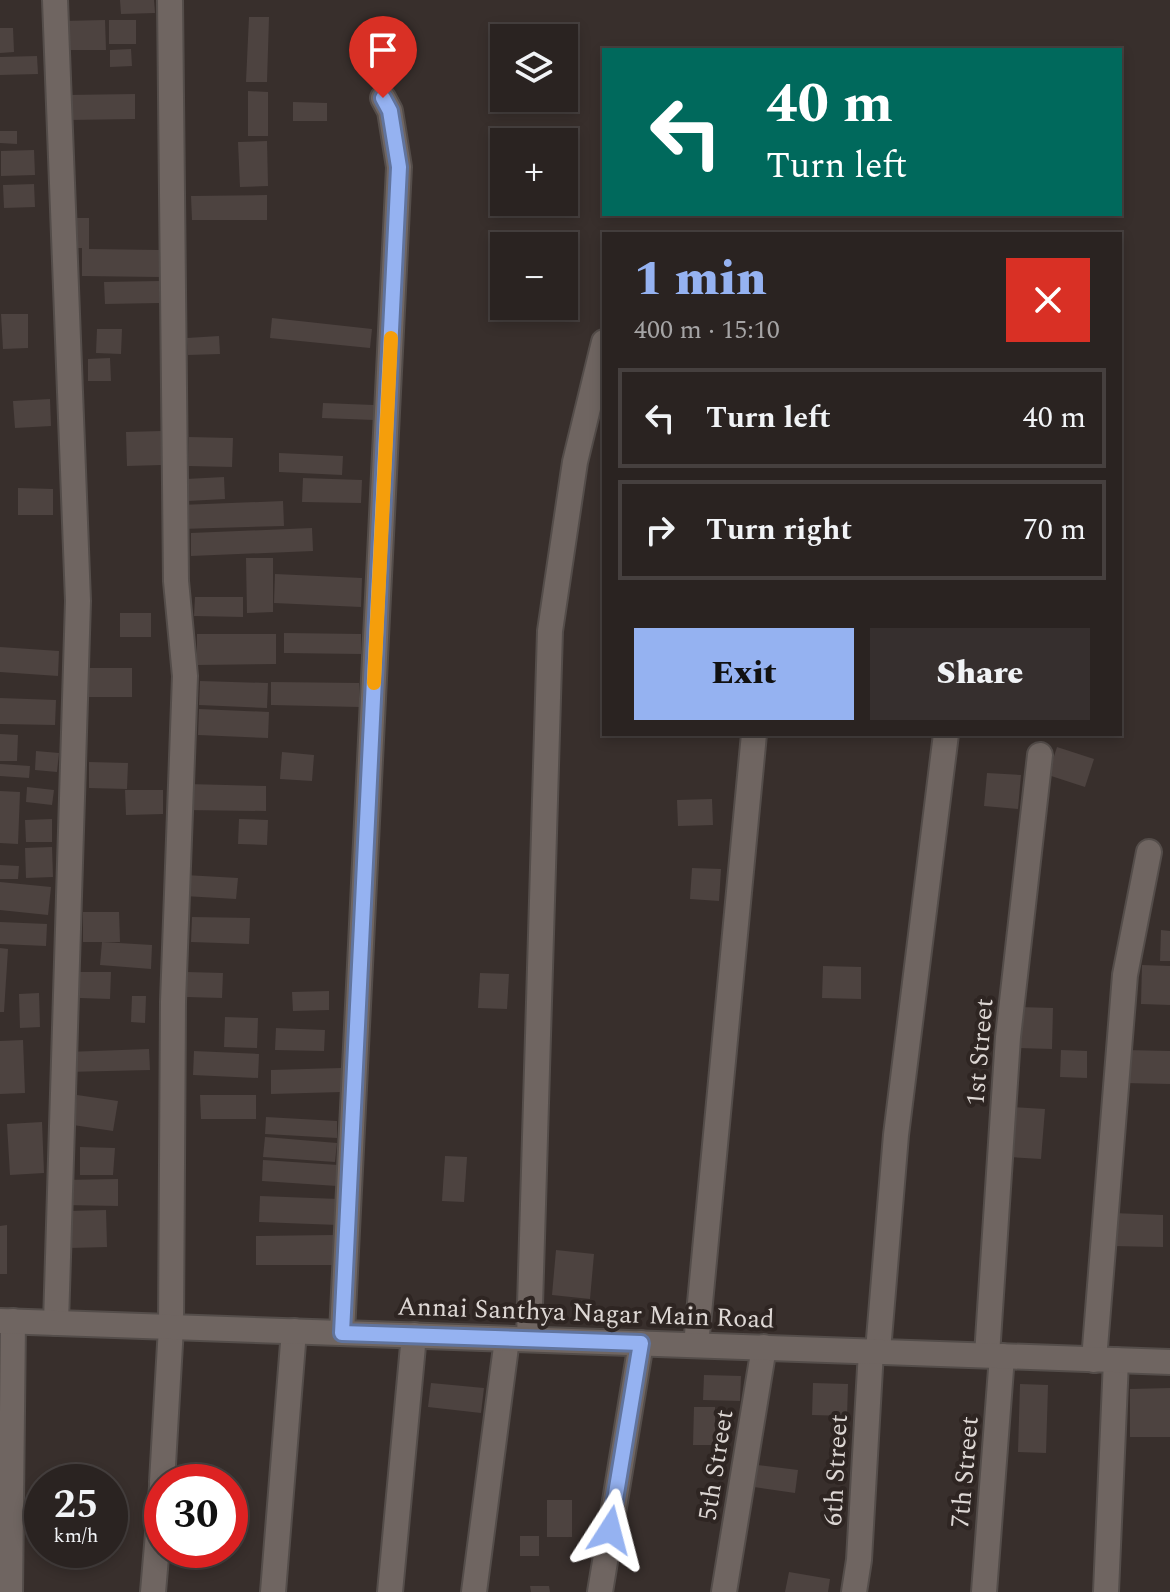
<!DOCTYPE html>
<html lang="en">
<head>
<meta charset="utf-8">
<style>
  :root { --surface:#2a2321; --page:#362f2e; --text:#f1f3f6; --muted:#a5a4a5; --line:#46403f; --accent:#95b2f1 }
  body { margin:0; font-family:Spectral,serif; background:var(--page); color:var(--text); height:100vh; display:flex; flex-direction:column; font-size:30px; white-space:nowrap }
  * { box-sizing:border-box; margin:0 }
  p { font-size:26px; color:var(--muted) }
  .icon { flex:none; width:44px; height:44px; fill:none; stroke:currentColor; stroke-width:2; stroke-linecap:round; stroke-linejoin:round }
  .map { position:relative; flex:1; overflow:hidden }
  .panel { position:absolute; left:602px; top:232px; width:520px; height:504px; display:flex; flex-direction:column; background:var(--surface); border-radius:0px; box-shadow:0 4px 12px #0003,0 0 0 2px var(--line) }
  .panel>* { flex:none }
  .banner { position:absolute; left:602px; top:48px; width:520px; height:168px; border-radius:0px; box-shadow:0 4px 12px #0003,0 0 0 2px var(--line); background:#00695c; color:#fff; overflow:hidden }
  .buttons { position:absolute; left:490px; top:24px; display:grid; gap:16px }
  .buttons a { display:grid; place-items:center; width:88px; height:88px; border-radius:0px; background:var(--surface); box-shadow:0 4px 12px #0003,0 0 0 2px var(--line); font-size:40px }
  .speed { position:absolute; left:24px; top:1464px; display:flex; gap:16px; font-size:40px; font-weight:700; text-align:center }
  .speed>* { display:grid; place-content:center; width:104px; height:104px; border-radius:50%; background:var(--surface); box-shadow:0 4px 12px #0003,0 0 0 2px var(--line); line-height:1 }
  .speed small { font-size:20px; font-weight:400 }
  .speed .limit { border:12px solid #d22; background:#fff; color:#111 }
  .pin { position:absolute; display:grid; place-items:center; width:68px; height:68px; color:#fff; margin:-82px -34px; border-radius:50% 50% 50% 0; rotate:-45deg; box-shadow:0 0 8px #0007 }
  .pin .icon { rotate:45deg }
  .me { position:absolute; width:88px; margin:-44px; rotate:9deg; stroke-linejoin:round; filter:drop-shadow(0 0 6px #0008) }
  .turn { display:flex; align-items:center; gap:28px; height:168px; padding:0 32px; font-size:36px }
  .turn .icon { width:104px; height:104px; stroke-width:2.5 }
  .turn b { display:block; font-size:56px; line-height:68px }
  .round { display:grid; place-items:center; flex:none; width:84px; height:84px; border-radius:0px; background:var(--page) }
  .headline { display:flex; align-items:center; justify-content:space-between; height:136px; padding:0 32px }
  h1 { font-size:48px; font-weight:800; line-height:60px; color:var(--accent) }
  .button { display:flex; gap:16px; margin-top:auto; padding:16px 32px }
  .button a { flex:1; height:92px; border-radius:0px; background:var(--accent); color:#111; font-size:32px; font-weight:800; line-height:92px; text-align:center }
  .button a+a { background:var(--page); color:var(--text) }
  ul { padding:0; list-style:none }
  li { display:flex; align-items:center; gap:24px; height:100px; margin:0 16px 12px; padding:0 16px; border:4px solid var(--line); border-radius:0px }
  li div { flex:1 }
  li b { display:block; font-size:30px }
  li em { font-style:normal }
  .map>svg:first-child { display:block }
  .building { fill:#4d4340 }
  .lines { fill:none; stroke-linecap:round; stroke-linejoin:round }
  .minor-casing { stroke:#544d4a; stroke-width:28 }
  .tertiary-casing { stroke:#544d4a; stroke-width:28 }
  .minor { stroke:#6f6561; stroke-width:24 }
  .tertiary { stroke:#6f6561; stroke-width:24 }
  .route-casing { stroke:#61749d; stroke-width:20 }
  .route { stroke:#95b2f1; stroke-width:14 }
  .slow { stroke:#f59e0b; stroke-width:14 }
  .labels { text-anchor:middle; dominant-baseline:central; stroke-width:8; stroke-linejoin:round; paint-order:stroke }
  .street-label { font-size:26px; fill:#ddd7d4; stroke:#2e2522 }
</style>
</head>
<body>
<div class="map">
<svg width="1170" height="1592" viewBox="0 0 1170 1592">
  <rect width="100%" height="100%" fill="#382f2c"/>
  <!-- building -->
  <g class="building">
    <path d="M 120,0 L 154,0 L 155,13 L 121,14 Z"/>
    <path d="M 249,17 L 269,17 L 267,82 L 246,82 Z"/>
    <path d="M 105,20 L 106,50 L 64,50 L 63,21 Z"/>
    <rect x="109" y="20" width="27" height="24"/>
    <path d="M 0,28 L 13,28 L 14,52 L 0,53 Z"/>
    <path d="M 131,49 L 132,66 L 110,67 L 110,50 Z"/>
    <path d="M 37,56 L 38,74 L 0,75 L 0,57 Z"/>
    <path d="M 248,91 L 268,92 L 268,136 L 248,136 Z"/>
    <path d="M 135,94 L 135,119 L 68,120 L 67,95 Z"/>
    <path d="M 293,102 L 327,103 L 327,121 L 293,121 Z"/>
    <path d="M 0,131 L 17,131 L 17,144 L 0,143 Z"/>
    <path d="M 267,141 L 268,186 L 240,187 L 238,142 Z"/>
    <path d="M 34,150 L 35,175 L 1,176 L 1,151 Z"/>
    <path d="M 34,184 L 35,207 L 4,208 L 3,185 Z"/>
    <path d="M 267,195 L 267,220 L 192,220 L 191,196 Z"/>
    <path d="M 73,218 L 89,218 L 89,249 L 159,250 L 159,277 L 82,276 L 82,248 L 72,248 Z"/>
    <path d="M 159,281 L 159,303 L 105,304 L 104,282 Z"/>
    <path d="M 1,314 L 28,314 L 28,348 L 3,349 Z"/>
    <path d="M 272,318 L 372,329 L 370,348 L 270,338 Z"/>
    <path d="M 97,329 L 122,329 L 121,354 L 96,353 Z"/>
    <path d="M 219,336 L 220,354 L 188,355 L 187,338 Z"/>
    <path d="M 110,358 L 111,381 L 88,381 L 88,359 Z"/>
    <path d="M 50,399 L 51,426 L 15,428 L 13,401 Z"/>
    <path d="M 323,403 L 374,405 L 374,420 L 322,418 Z"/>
    <path d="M 161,431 L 162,465 L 127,466 L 126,432 Z"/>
    <path d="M 189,437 L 233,438 L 232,467 L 189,466 Z"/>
    <path d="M 279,453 L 343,456 L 342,475 L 279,472 Z"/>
    <path d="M 224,477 L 225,499 L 188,501 L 186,479 Z"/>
    <path d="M 303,478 L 362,480 L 361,503 L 302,502 Z"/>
    <path d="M 18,488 L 53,489 L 53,515 L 18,515 Z"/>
    <path d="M 283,501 L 284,526 L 181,529 L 180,505 Z"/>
    <path d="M 312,528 L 313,551 L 191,556 L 191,533 Z"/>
    <path d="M 246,558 L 273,558 L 273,612 L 247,613 Z"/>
    <path d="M 275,574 L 362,578 L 361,607 L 274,603 Z"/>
    <path d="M 195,597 L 243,597 L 243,617 L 194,616 Z"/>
    <rect x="120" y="613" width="31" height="24"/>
    <path d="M 284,633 L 361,634 L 361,654 L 284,653 Z"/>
    <path d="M 197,634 L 276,634 L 276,664 L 197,665 Z"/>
    <path d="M 0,647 L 59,651 L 58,676 L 0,672 Z"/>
    <rect x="83" y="668" width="49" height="29"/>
    <path d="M 200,681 L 268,683 L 267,708 L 199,705 Z"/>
    <path d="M 271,682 L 359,683 L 359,707 L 271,705 Z"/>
    <path d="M 0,698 L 56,700 L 55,725 L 0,724 Z"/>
    <path d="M 199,709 L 269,712 L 268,738 L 198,735 Z"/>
    <path d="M 0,734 L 18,735 L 17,761 L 0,761 Z"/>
    <path d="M 1057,747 L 1094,759 L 1085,787 L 1048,775 Z"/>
    <path d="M 36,751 L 59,753 L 57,772 L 35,770 Z"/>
    <path d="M 282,752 L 314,755 L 312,781 L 280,779 Z"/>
    <path d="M 89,762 L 128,763 L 127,789 L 89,788 Z"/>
    <path d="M 0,764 L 30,766 L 29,778 L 0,776 Z"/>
    <path d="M 987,773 L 1021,775 L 1018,809 L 984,806 Z"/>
    <path d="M 187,784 L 266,786 L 266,811 L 186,810 Z"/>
    <path d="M 27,787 L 54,790 L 52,805 L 26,802 Z"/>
    <path d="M 125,790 L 163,790 L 163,814 L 126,815 Z"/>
    <path d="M 0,791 L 20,792 L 18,844 L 0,843 Z"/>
    <path d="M 712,799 L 713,825 L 678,826 L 677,800 Z"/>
    <path d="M 52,819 L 52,842 L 26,842 L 25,820 Z"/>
    <path d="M 239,819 L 268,820 L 267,845 L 238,844 Z"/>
    <path d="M 52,847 L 53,877 L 26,878 L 25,848 Z"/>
    <path d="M 0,865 L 19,866 L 18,879 L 0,879 Z"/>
    <path d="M 692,868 L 721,869 L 719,901 L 690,899 Z"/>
    <path d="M 185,875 L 238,878 L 236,899 L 184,896 Z"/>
    <path d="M 0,882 L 51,887 L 48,915 L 0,910 Z"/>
    <path d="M 83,912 L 119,912 L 120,942 L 83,942 Z"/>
    <path d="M 192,917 L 250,918 L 249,944 L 191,942 Z"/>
    <path d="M 0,922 L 47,924 L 46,946 L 0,944 Z"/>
    <path d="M 1161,930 L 1170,931 L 1170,961 L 1160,961 Z"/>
    <path d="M 102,942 L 152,945 L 151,969 L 100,965 Z"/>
    <path d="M 0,948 L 8,949 L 4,1012 L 0,1012 Z"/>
    <path d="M 1142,965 L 1170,966 L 1170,1005 L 1141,1004 Z"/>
    <path d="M 823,966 L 861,967 L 861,999 L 822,998 Z"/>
    <path d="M 80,972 L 111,972 L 110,999 L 80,998 Z"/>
    <path d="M 187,972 L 223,973 L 222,998 L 187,997 Z"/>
    <path d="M 480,973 L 509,974 L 507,1009 L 478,1008 Z"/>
    <path d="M 329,991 L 329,1010 L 293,1011 L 292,992 Z"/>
    <path d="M 39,993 L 40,1027 L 20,1028 L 19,994 Z"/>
    <path d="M 132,996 L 146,996 L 145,1023 L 131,1022 Z"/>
    <path d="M 1020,1007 L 1053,1008 L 1052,1049 L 1018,1048 Z"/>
    <path d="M 225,1017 L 258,1018 L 257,1048 L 224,1047 Z"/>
    <path d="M 276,1028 L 325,1030 L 324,1051 L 275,1050 Z"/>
    <path d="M 23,1040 L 25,1093 L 0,1094 L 0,1041 Z"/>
    <path d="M 149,1049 L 150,1070 L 66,1072 L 66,1052 Z"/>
    <path d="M 1061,1050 L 1087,1051 L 1087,1078 L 1060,1077 Z"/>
    <path d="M 1125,1050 L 1170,1051 L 1170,1084 L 1124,1083 Z"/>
    <path d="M 194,1051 L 259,1054 L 258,1078 L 193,1075 Z"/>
    <path d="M 341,1068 L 342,1092 L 271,1094 L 271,1070 Z"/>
    <path d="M 77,1095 L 118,1101 L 113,1131 L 73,1125 Z"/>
    <path d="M 200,1095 L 256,1095 L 256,1119 L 201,1119 Z"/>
    <path d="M 1013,1107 L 1045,1109 L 1041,1159 L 1009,1157 Z"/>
    <path d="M 266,1117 L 337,1121 L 337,1138 L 265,1134 Z"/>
    <path d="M 42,1122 L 44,1173 L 10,1175 L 7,1124 Z"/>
    <path d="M 265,1137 L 337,1143 L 335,1162 L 263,1157 Z"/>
    <path d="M 80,1147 L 115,1148 L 113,1175 L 80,1175 Z"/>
    <path d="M 445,1156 L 467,1157 L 464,1202 L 442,1201 Z"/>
    <path d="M 263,1160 L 338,1165 L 337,1186 L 262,1181 Z"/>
    <path d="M 118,1179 L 118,1206 L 64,1205 L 64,1180 Z"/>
    <path d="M 260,1196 L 339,1199 L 338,1225 L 259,1222 Z"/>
    <path d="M 106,1210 L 107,1247 L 70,1248 L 69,1211 Z"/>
    <path d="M 1113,1213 L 1163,1215 L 1163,1247 L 1112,1246 Z"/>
    <path d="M 7,1225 L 7,1274 L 0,1274 L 0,1226 Z"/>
    <path d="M 333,1235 L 333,1265 L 256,1265 L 256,1236 Z"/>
    <path d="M 556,1250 L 594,1254 L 590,1299 L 552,1295 Z"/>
    <path d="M 704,1375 L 741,1376 L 740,1401 L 703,1400 Z"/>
    <path d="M 431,1383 L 484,1388 L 481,1413 L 428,1407 Z"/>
    <path d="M 813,1383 L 848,1384 L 847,1416 L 812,1415 Z"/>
    <path d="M 1020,1384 L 1048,1385 L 1046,1453 L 1018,1452 Z"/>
    <path d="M 1170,1388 L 1170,1437 L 1130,1437 L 1130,1389 Z"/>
    <path d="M 694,1407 L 715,1407 L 715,1445 L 693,1445 Z"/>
    <path d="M 757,1465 L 798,1470 L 795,1493 L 754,1487 Z"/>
    <rect x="547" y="1500" width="25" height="37"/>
    <rect x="520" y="1536" width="19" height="20"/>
    <path d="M 789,1572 L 830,1579 L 828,1592 L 785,1592 Z"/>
    <path d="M 530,1586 L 549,1586 L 550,1592 L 531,1592 Z"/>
  </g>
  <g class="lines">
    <!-- minor casing -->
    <g class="minor-casing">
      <g id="minor">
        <path d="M 55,0 L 78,601 L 56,1323"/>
        <path d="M 342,1333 L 399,167 L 390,111 L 383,98"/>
        <path d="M 529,1339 L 550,631 L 575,462 L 604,342"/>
        <path d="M 696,1345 L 754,734"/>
        <path d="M 878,1351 L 896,1135 L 946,734"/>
        <path d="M 987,1355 L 1008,1037 L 1040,755"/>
        <path d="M 1094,1360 L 1125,975 L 1149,852"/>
        <path d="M 162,1482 L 171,1327 L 173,1002 L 185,676 L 176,581 L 170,0"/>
        <path d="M 10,1592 L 13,1321"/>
        <path d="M 153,1592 L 162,1487"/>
        <path d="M 273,1592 L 294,1331"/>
        <path d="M 390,1592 L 414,1335"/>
        <path d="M 474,1592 L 507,1339"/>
        <path d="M 600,1592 L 641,1343"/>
        <path d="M 724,1592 L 764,1347"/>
        <path d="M 854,1592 L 859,1560 L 871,1351"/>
        <path d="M 984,1592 L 1002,1356"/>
        <path d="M 1106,1592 L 1116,1360"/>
      </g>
    </g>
    <!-- tertiary casing -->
    <g class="tertiary-casing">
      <path id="tertiary" d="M 0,1321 L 1170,1362"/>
    </g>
    <!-- minor -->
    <use href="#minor" class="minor"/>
    <!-- tertiary -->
    <use href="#tertiary" class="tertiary"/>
  </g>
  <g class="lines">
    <!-- route casing -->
    <g class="route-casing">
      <path id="route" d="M 383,98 L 390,111 L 399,167 L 342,1333 L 641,1343 L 610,1530"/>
    </g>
    <!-- route -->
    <use href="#route" class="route"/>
    <!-- slow -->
    <path class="slow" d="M 374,683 L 391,338"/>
  </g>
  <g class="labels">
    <!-- street labels -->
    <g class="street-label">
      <text transform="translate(980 1052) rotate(-85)">1st Street</text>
      <text transform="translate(586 1313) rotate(2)">Annai Santhya Nagar Main Road</text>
      <text transform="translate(716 1465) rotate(-81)">5th Street</text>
      <text transform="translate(836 1470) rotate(-87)">6th Street</text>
      <text transform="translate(965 1472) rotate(-85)">7th Street</text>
    </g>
  </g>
</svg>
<div class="buttons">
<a><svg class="icon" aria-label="layers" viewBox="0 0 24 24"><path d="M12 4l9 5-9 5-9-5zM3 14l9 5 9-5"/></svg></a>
<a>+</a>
<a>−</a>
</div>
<div class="speed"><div>25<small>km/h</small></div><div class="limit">30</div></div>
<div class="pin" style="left:383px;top:98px;background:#d93025"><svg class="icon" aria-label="arrive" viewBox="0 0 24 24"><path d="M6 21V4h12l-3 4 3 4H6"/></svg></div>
<svg class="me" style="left:610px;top:1530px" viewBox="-20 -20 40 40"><path d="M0-17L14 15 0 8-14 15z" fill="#95b2f1" stroke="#fff" stroke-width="4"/></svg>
<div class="banner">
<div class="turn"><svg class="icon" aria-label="left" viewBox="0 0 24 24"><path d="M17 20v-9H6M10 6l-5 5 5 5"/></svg><div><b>40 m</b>Turn left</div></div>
</div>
<section class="panel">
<div class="headline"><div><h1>1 min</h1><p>400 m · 15:10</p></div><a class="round" style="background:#d93025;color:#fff"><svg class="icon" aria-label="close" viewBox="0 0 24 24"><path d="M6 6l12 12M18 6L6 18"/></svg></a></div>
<ul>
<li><svg class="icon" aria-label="left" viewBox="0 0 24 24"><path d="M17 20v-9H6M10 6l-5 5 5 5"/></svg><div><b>Turn left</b></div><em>40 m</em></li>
<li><svg class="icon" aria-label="right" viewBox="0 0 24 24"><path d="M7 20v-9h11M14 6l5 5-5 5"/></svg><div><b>Turn right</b></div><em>70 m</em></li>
</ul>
<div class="button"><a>Exit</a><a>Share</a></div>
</section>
</div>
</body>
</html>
